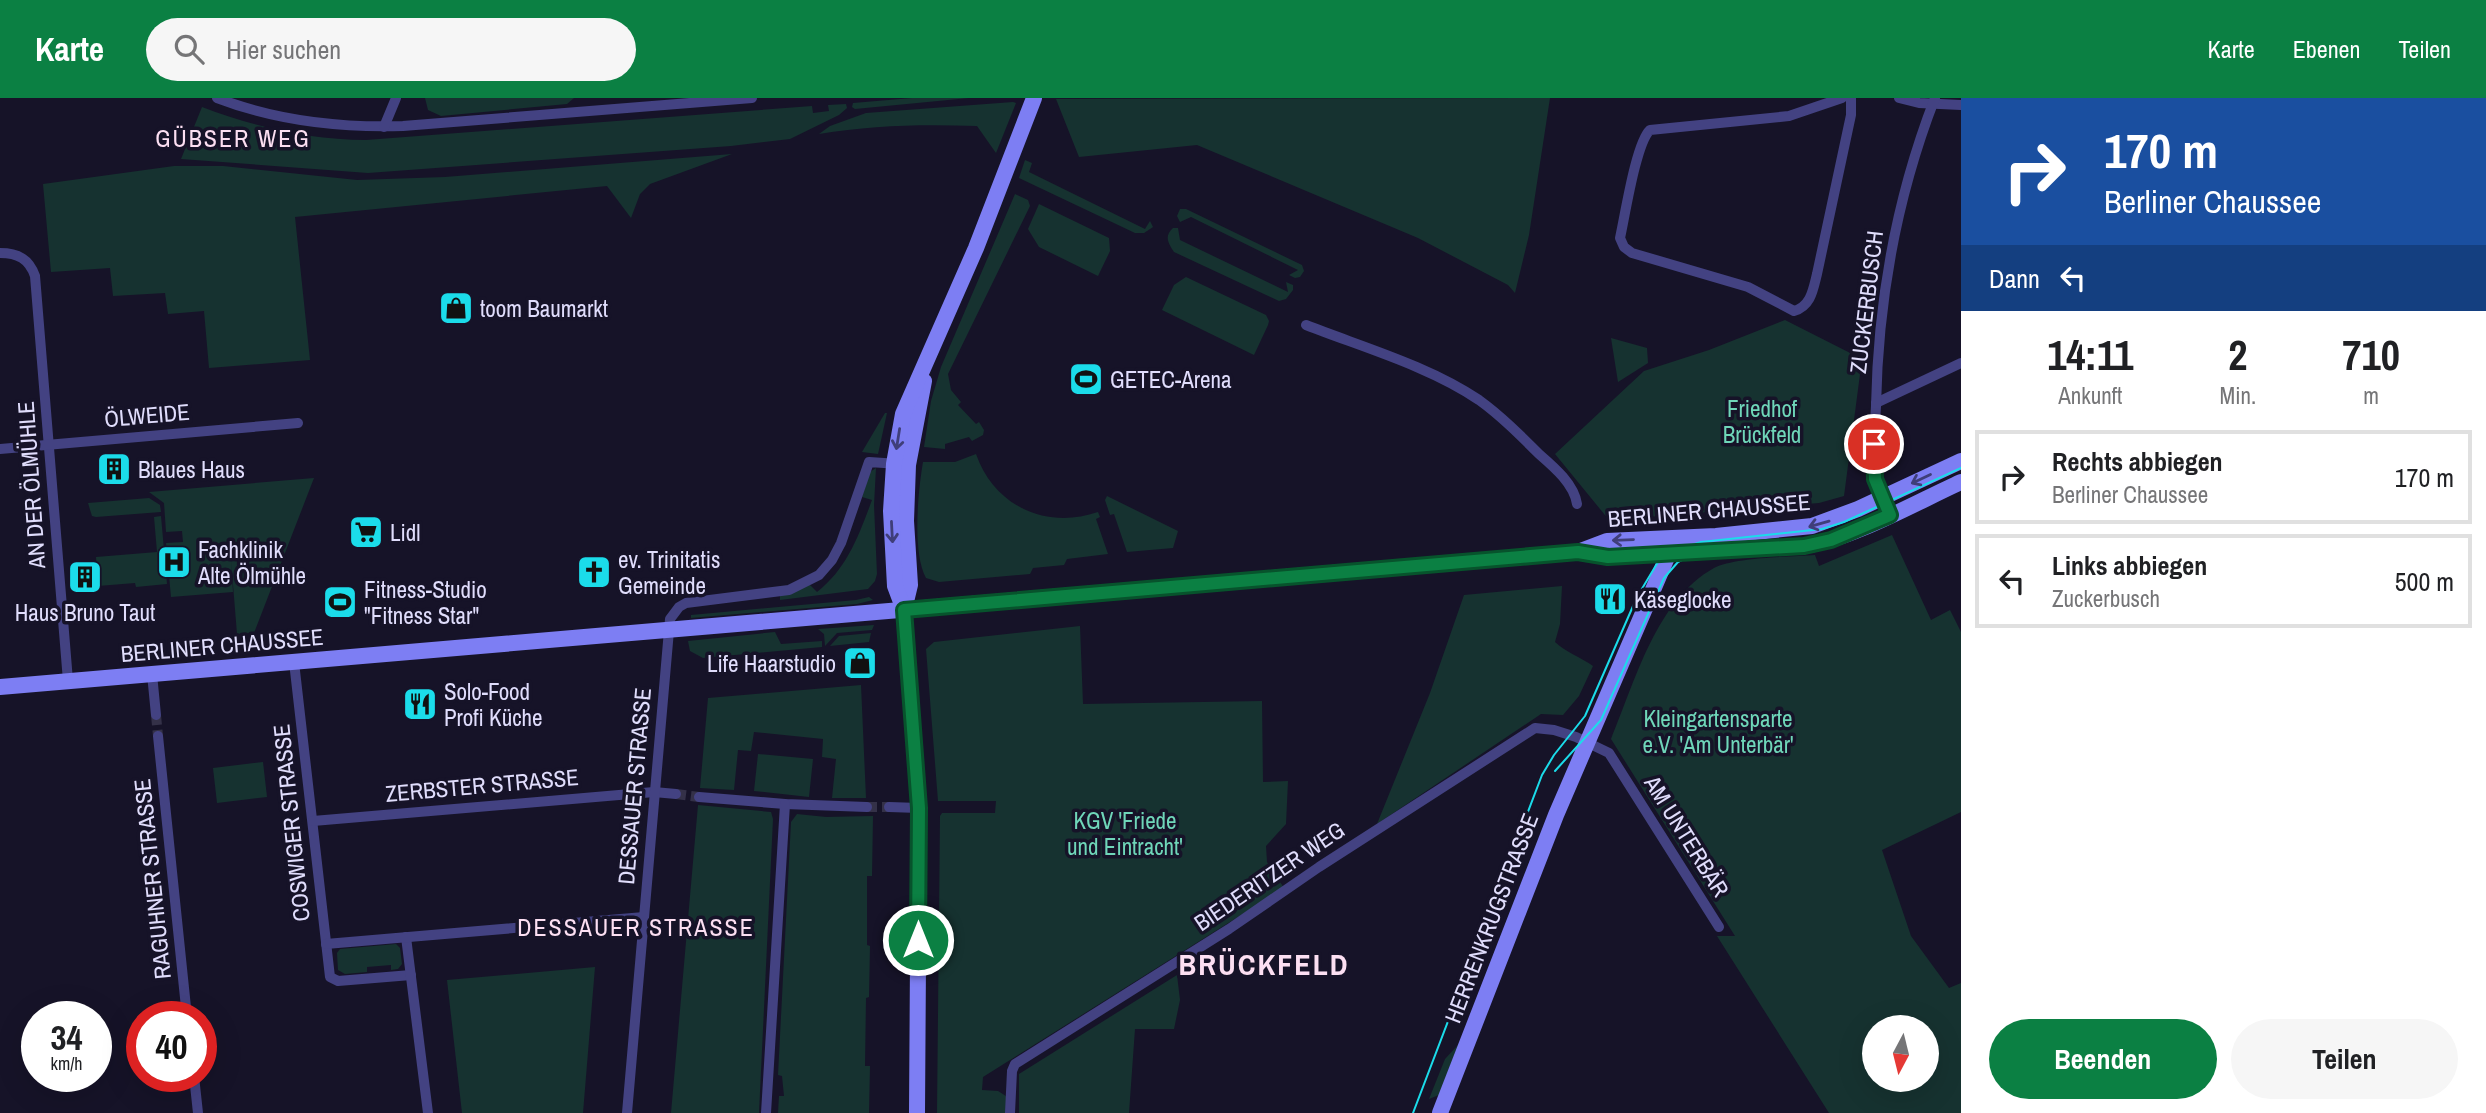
<!DOCTYPE html>
<html lang="de">
<head>
<meta charset="utf-8">
<style>
  :root { --surface:#fff; --page:#f6f6f6; --text:#202124; --muted:#757577; --line:#e0e0e0; --accent:#0b8043 }
  body { margin:0; font-family:"Archivo Narrow",sans-serif; background:var(--page); color:var(--text); height:100vh; display:flex; flex-direction:column; font-size:26px; white-space:nowrap }
  * { box-sizing:border-box; margin:0 }
  p { font-size:23px; color:var(--muted) }
  .icon { flex:none; width:38px; height:38px; fill:none; stroke:currentColor; stroke-width:2; stroke-linecap:round; stroke-linejoin:round }
  .map { position:relative; flex:1; overflow:hidden }
  .drawer { display:flex; flex-direction:column; background:var(--surface); width:525px }
  .drawer>* { flex:none }
  .top-card { background:#1a4fa0; color:#fff; overflow:hidden }
  .needle { width:46px; rotate:187deg }
  .buttons { position:absolute; left:1862px; top:917px; display:grid; gap:14px }
  .buttons a { display:grid; place-items:center; width:77px; height:77px; border-radius:50%; background:var(--surface); box-shadow:0 7px 28px #0002; font-size:35px }
  .speed { position:absolute; left:21px; top:903px; display:flex; gap:14px; font-size:35px; font-weight:700; text-align:center }
  .speed>* { display:grid; place-content:center; width:91px; height:91px; border-radius:50%; background:var(--surface); box-shadow:0 7px 28px #0002; line-height:1 }
  .speed small { font-size:18px; font-weight:400 }
  .speed .limit { border:10px solid #d22; background:#fff; color:#111 }
  .pin { position:absolute; display:grid; place-items:center; width:60px; height:60px; color:#fff; margin:-30px; border:4px solid #fff; border-radius:50%; box-shadow:0 2px 7px #0007 }
  .me { position:absolute; width:77px; margin:-38px; rotate:0deg; stroke-linejoin:round; filter:drop-shadow(0 0 5px #0008) }
  .turn { display:flex; align-items:center; gap:24px; height:147px; padding:0 28px; font-size:32px }
  .turn .icon { width:91px; height:91px; stroke-width:2.5 }
  .turn b { display:block; font-size:49px; line-height:60px }
  .then { display:flex; align-items:center; height:66px; padding:0 28px; background:#0003; gap:14px; font-size:26px }
  .eta { display:flex; justify-content:space-evenly; align-items:center; height:119px; text-align:center }
  .eta b { font-size:42px; font-weight:700; line-height:49px }
  .cta { display:flex; gap:14px; margin-top:auto; padding:14px 28px }
  .cta a { flex:1; height:80px; border-radius:42px; background:var(--accent); color:#fff; font-size:28px; font-weight:700; line-height:80px; text-align:center }
  .cta a+a { background:var(--page); color:var(--text) }
  ul { padding:0; list-style:none }
  li { display:flex; align-items:center; gap:21px; height:94px; margin:0 14px 10px; padding:0 14px; border:4px solid var(--line); border-radius:0px }
  li div { flex:1 }
  li b { display:block; font-size:26px }
  li em { font-style:normal }
  header { display:flex; align-items:center; gap:42px; box-sizing:border-box; height:98px; padding:0 35px; background:var(--accent); color:#fff }
  header strong { font-size:33px }
  nav { display:flex; gap:38px; margin-inline-start:auto; font-size:24px }
  .search { width:490px; height:63px; background:var(--page); display:flex; align-items:center; gap:18px; box-sizing:border-box; padding:0 24px; border-radius:38px; color:var(--muted); font-size:26px }
  main { display:flex; flex:1; min-height:0 }
  .map>svg:first-child { display:block }
  .green { fill:#163230; fill-rule:evenodd }
  .lines { fill:none; stroke-linecap:round; stroke-linejoin:round }
  .street-tunnel { stroke:#343148; stroke-width:10; stroke-dasharray:10 5; stroke-linecap:butt }
  .street { stroke:#434282; stroke-width:10 }
  .secondary { stroke:#7d7ef3; stroke-width:16 }
  .tram { stroke:#1bdcea; stroke-width:2 }
  .oneway { stroke:#3f3e79 }
  .route-casing { stroke:#07532c; stroke-width:18 }
  .route { stroke:#0b8043; stroke-width:12 }
  .labels { text-anchor:middle; dominant-baseline:central; stroke-width:7; stroke-linejoin:round; paint-order:stroke }
  .street-label { font-size:23px; fill:#e0ddfc; stroke:#161328 }
  .poi-label { font-size:23px; fill:#e0ddfc; stroke:#161328; text-anchor:start }
  .park-label { font-size:23px; fill:#6fd6b9; stroke:#161328 }
  .neighbourhood-label { font-size:24px; letter-spacing:2px; fill:#fcdff2; stroke:#161328 }
  .district-label { font-size:30px; font-weight:bold; letter-spacing:2px; fill:#fcdff2; stroke:#161328 }
</style>
</head>
<body>
<header>
<strong>Karte</strong>
<div class="search"><svg class="icon" aria-label="search" viewBox="0 0 24 24"><circle cx="10" cy="10" r="6"/><path d="M15 15l6 6"/></svg>Hier suchen</div>
<nav><a>Karte</a><a>Ebenen</a><a>Teilen</a></nav>
</header>
<main>
<div class="map">
<svg width="1961" height="1015" viewBox="0 0 1961 1015">
  <rect width="100%" height="100%" fill="#161328"/>
  <!-- green -->
  <g class="green">
    <path d="M 425,0 L 574,0 L 567,6 L 441,18 L 428,12 Z"/>
    <path d="M 912,0 L 969,0 L 855,11 L 852,9 L 853,5 Z"/>
    <path d="M 1550,0 L 1529,137 L 1515,195 L 1508,187 L 1418,140 L 1197,47 L 1079,59 L 1056,1 Z"/>
    <path d="M 1013,4 L 1016,5 L 996,55 L 977,28 C 923,26 872,27 819,36 L 830,28 L 866,15 Z"/>
    <path d="M 846,6 L 847,10 L 839,17 L 790,41 L 731,48 L 368,75 L 181,61 L 202,9 C 255,29 309,42 366,42 L 812,8 L 813,15 L 829,13 L 828,7 Z"/>
    <path d="M 732,56 L 650,86 L 640,96 L 631,120 L 607,88 L 295,119 L 310,262 L 209,270 L 204,213 L 168,216 L 165,195 L 113,198 L 110,170 L 51,174 L 43,86 L 174,68 L 223,68 L 357,82 L 445,79 Z"/>
    <path d="M 1025,62 L 1032,65 L 1029,74 L 1145,131 L 1150,123 L 1153,129 L 1144,135 L 1135,135 L 1019,80 Z"/>
    <path d="M 1015,96 L 1028,102 L 1030,108 L 948,276 L 951,292 L 961,304 L 958,307 L 976,326 L 979,324 L 984,332 L 983,337 L 972,343 L 969,339 L 945,346 L 945,351 L 924,349 L 931,303 L 941,269 Z"/>
    <path d="M 1039,106 L 1109,140 L 1110,153 L 1098,178 L 1039,149 L 1028,131 Z"/>
    <path d="M 1180,111 L 1186,111 L 1302,167 L 1304,173 L 1300,179 L 1295,180 L 1289,177 L 1298,172 L 1191,119 L 1180,124 L 1177,118 Z"/>
    <path d="M 1173,130 L 1178,130 L 1180,142 L 1288,194 L 1286,184 L 1293,187 L 1293,192 L 1286,201 L 1279,203 L 1174,154 C 1168,145 1164,138 1173,130 Z"/>
    <path d="M 1186,179 L 1266,217 L 1269,223 L 1268,227 L 1254,257 L 1162,212 L 1174,187 Z"/>
    <path d="M 1785,222 L 1862,261 L 1844,398 L 1819,405 L 1609,422 L 1555,356 L 1644,273 L 1709,252 Z"/>
    <path d="M 1611,240 L 1647,250 L 1648,265 L 1618,284 Z"/>
    <path d="M 885,315 L 887,315 L 878,356 L 862,354 Z"/>
    <path d="M 976,356 C 994,408 1046,432 1098,414 L 1100,419 L 1096,421 L 1108,456 L 1067,461 L 1064,467 L 1033,470 L 1030,476 L 939,484 L 926,480 C 912,454 918,393 923,364 L 955,364 Z"/>
    <path d="M 876,370 L 874,407 L 877,476 L 875,483 L 868,491 L 780,502 L 780,497 L 809,486 L 817,494 C 847,471 859,437 872,402 L 862,399 L 870,374 Z"/>
    <path d="M 314,380 L 254,535 L 237,536 L 231,462 L 233,494 L 171,499 L 166,445 L 183,444 L 182,433 L 166,434 L 164,405 L 149,394 Z"/>
    <path d="M 1107,398 L 1178,433 L 1173,450 L 1127,454 L 1114,416 L 1110,417 L 1105,402 Z"/>
    <path d="M 149,400 L 160,407 L 161,414 L 96,419 L 92,418 L 88,405 Z"/>
    <path d="M 161,418 L 167,486 L 136,489 L 135,485 L 98,488 L 96,459 L 157,454 L 154,419 Z"/>
    <path d="M 1892,437 L 1931,522 L 1950,512 L 1961,534 L 1961,714 L 1882,752 L 1911,838 L 1949,890 L 1961,885 L 1961,1015 L 1829,1015 L 1717,838 L 1735,838 L 1611,641 C 1635,584 1656,502 1714,470 C 1735,459 1790,459 1815,457 L 1819,468 ZM 1927,929 L 1927,982 L 1874,982 L 1874,929 Z"/>
    <path d="M 1562,488 L 1560,526 L 1555,544 C 1564,553 1582,560 1593,568 L 1579,598 L 1563,617 L 1541,616 L 1377,726 L 1430,595 L 1464,497 Z"/>
    <path d="M 869,499 L 873,502 L 857,506 L 691,520 L 691,517 L 856,502 Z"/>
    <path d="M 874,527 L 872,532 L 837,535 L 825,548 L 824,536 L 818,531 Z"/>
    <path d="M 1080,528 L 1083,606 L 1262,603 L 1263,684 L 1288,683 L 1286,726 L 1266,748 L 1267,764 L 1284,790 L 983,979 L 982,992 L 998,993 L 1009,1000 L 1009,1015 L 937,1015 L 940,718 L 942,715 L 995,715 L 996,703 L 938,703 L 926,551 L 934,544 Z"/>
    <path d="M 775,534 L 781,546 L 822,543 L 822,549 L 703,560 L 690,553 L 688,543 Z"/>
    <path d="M 871,535 L 869,544 L 830,548 L 839,538 Z"/>
    <path d="M 861,587 L 866,700 L 832,700 L 836,661 L 822,659 L 823,641 L 754,634 L 751,653 L 738,652 L 734,692 L 700,690 L 708,600 Z"/>
    <path d="M 758,656 L 813,661 L 809,699 L 754,693 Z"/>
    <path d="M 263,664 L 267,699 L 217,705 L 213,670 Z"/>
    <path d="M 698,707 L 771,714 L 773,721 L 759,1015 L 671,1015 Z"/>
    <path d="M 797,716 L 826,719 L 873,718 L 872,778 L 867,778 L 867,847 L 870,848 L 869,899 L 866,900 L 865,968 L 870,968 L 869,1015 L 778,1015 L 779,998 L 784,998 L 782,978 L 778,977 L 791,724 Z"/>
    <path d="M 396,846 L 400,850 L 402,866 L 398,871 L 391,872 L 391,867 L 367,869 L 367,874 L 345,876 L 338,872 L 337,855 L 340,851 Z"/>
    <path d="M 595,869 L 583,1015 L 462,1015 L 447,882 Z"/>
    <path d="M 1177,877 L 1180,902 L 1174,931 L 1135,931 L 1129,1015 L 1019,1015 L 1019,976 Z"/>
    <path d="M 1458,947 L 1439,997 L 1429,1001 L 1445,961 Z"/>
  </g>
  <g class="lines">
    <!-- street-tunnel -->
    <g class="street-tunnel">
      <path d="M 156,617 L 158,638"/>
      <path d="M 676,696 L 699,699"/>
      <path d="M 867,709 L 889,709"/>
    </g>
    <!-- street -->
    <g class="street">
      <path d="M 217,0 C 277,23 338,30 403,28 L 752,0"/>
      <path d="M 1842,0 L 1789,18 L 1650,32 C 1636,45 1625,118 1620,140 L 1624,149 L 1632,155 L 1748,189 L 1794,213 C 1811,208 1813,192 1817,176 L 1851,17 L 1851,0"/>
      <path d="M 1899,0 L 1919,5 L 1961,7"/>
      <path d="M 384,29 L 396,0"/>
      <path d="M 0,155 C 18,155 29,161 35,178 L 68,583"/>
      <path d="M 1306,227 C 1362,249 1429,268 1479,302 C 1501,318 1520,337 1539,356 C 1554,369 1574,386 1577,406"/>
      <path d="M 1876,305 L 1961,265"/>
      <path d="M 0,351 L 298,325"/>
      <path d="M 1890,417 C 1884,404 1876,391 1874,377 C 1871,355 1875,330 1876,308 C 1878,202 1897,98 1935,0"/>
      <path d="M 294,564 L 330,879 L 338,883 L 411,877"/>
      <path d="M 152,576 L 156,617"/>
      <path d="M 158,638 L 187,919"/>
      <path d="M 699,699 L 785,706 L 867,709"/>
      <path d="M 889,709 L 919,710"/>
      <path d="M 313,723 L 654,694 L 676,696"/>
      <path d="M 406,839 L 428,1015"/>
      <path d="M 326,846 L 644,819"/>
      <path d="M 194,978 L 198,1015"/>
      <path d="M 627,1015 L 670,521 L 679,509 L 686,505 L 789,492 L 819,477 L 832,462 L 841,445 L 869,364 L 899,366"/>
      <path d="M 766,1015 L 785,706"/>
      <path d="M 1010,1015 L 1012,973 L 1015,966 L 1229,831 L 1319,769 L 1535,630 L 1554,632 L 1576,639 L 1609,655 L 1719,829"/>
    </g>
    <!-- secondary -->
    <g class="secondary">
      <path d="M 1578,454 L 1607,443 L 1716,438 L 1812,428 L 1858,411 L 1961,363"/>
      <path d="M 904,512 L 910,487 L 906,423 L 908,367 L 924,283"/>
      <path d="M 0,589 L 1578,454 L 1608,459 L 1804,448 C 1852,441 1915,405 1961,384"/>
      <path d="M 917,1015 L 919,710 L 904,512 L 895,488 L 891,413 L 894,366 L 903,316 L 976,150 L 1034,0"/>
      <path d="M 1440,1015 L 1556,717 L 1668,457 L 1671,441"/>
    </g>
    <!-- tram -->
    <g class="tram">
      <path d="M 1555,673 L 1601,622 L 1664,480 L 1678,464 L 1699,453"/>
      <path d="M 1413,1015 L 1542,677 L 1554,657 L 1585,618 L 1637,499 L 1658,464 L 1677,452 L 1701,444 L 1822,431 L 1844,424 L 1961,370"/>
    </g>
  </g>
  <!-- one-way arrows -->
  <defs><path id="oneway-shaft" d="M-6 0H5M1.5-3L5.5 0L1.5 3" fill="none" stroke-width="1.6" stroke-linecap="round" stroke-linejoin="round" transform="scale(1.75)"/></defs>
  <g class="oneway">
    <use href="#oneway-shaft" transform="translate(898 341) rotate(99)"/>
    <use href="#oneway-shaft" transform="translate(1921 381) rotate(155)"/>
    <use href="#oneway-shaft" transform="translate(1819 426) rotate(164)"/>
    <use href="#oneway-shaft" transform="translate(892 434) rotate(87)"/>
    <use href="#oneway-shaft" transform="translate(1623 442) rotate(178)"/>
  </g>
  <g class="lines">
    <!-- route casing -->
    <g class="route-casing">
      <path id="route" d="M 918,842 L 919,710 L 904,512 L 1578,454 L 1608,459 L 1804,448 L 1831,442 L 1890,417 L 1875,381 L 1874,346"/>
    </g>
    <!-- route -->
    <use href="#route" class="route"/>
  </g>
  <!-- icons -->
  <defs>
    <g id="shop-square" transform="scale(1.75)"><rect x="-9" y="-9" width="18" height="18" rx="4" fill="#1bdcea" stroke="#161328"/><path d="M-5-2.5h2.3a2.7 3.5 0 0 1 5.4 0H5L5.5 6h-11ZM-1.5-2.5h3a1.5 2.3 0 0 0-3 0Z" fill="#111"/></g>
    <g id="stadium-square" transform="scale(1.75)"><rect x="-9" y="-9" width="18" height="18" rx="4" fill="#1bdcea" stroke="#161328"/><path d="M0-5a6.5 5 0 1 0 0 10a6.5 5 0 1 0 0-10ZM-3.5-1.8h7v3.6h-7Z" fill="#111"/></g>
    <g id="building-square" transform="scale(1.75)"><rect x="-9" y="-9" width="18" height="18" rx="4" fill="#1bdcea" stroke="#161328"/><path d="M-4-6H4V6H1V3H-1V6H-4ZM-2.5-4.3h1.7v1.8h-1.7ZM.8-4.3h1.7v1.8H.8ZM-2.5-1h1.7V.8h-1.7ZM.8-1h1.7V.8H.8Z" fill="#111"/></g>
    <g id="supermarket-square" transform="scale(1.75)"><rect x="-9" y="-9" width="18" height="18" rx="4" fill="#1bdcea" stroke="#161328"/><path d="M-6-5.5h2.5l.6 2H6L4.5 2H-2.5L-4.4-4H-6ZM-1.5 3.2a1.3 1.3 0 1 0 .1 0ZM3 3.2a1.3 1.3 0 1 0 .1 0Z" fill="#111"/></g>
    <g id="hospital-square" transform="scale(1.75)"><rect x="-9" y="-9" width="18" height="18" rx="4" fill="#1bdcea" stroke="#161328"/><path d="M-5-5h3v3.5h4V-5h3V5h-3V1.5h-4V5h-3Z" fill="#111"/></g>
    <g id="church-square" transform="scale(1.75)"><rect x="-9" y="-9" width="18" height="18" rx="4" fill="#1bdcea" stroke="#161328"/><path d="M-1.2-6h2.4v3.5h3.3v2.4h-3.3V6h-2.4V-.1h-3.3v-2.4h3.3Z" fill="#111"/></g>
    <g id="restaurant-square" transform="scale(1.75)"><rect x="-9" y="-9" width="18" height="18" rx="4" fill="#1bdcea" stroke="#161328"/><path d="M-5-6h1v4h1v-4h1v4h1v-4h1v5L-1.5 .5V6h-2V.5L-5-1ZM5-6V6H3V1.5H1.5Q1.5-4 5-6Z" fill="#111"/></g>
  </defs>
  <g fill-rule="evenodd">
    <use href="#shop-square" x="456" y="210"/>
    <use href="#stadium-square" x="1086" y="281"/>
    <use href="#building-square" x="114" y="371"/>
    <use href="#supermarket-square" x="366" y="434"/>
    <use href="#hospital-square" x="174" y="464"/>
    <use href="#church-square" x="594" y="474"/>
    <use href="#building-square" x="85" y="479"/>
    <use href="#restaurant-square" x="1610" y="501"/>
    <use href="#stadium-square" x="340" y="504"/>
    <use href="#shop-square" x="860" y="565"/>
    <use href="#restaurant-square" x="420" y="606"/>
  </g>
  <g class="labels">
    <!-- street labels -->
    <g class="street-label">
      <text transform="translate(1866 204) rotate(-83)">ZUCKERBUSCH</text>
      <text transform="translate(147 317) rotate(-5)">ÖLWEIDE</text>
      <text transform="translate(31 387) rotate(-94)">AN DER ÖLMÜHLE</text>
      <text transform="translate(1709 412) rotate(-5)">BERLINER CHAUSSEE</text>
      <text transform="translate(222 547) rotate(-5)">BERLINER CHAUSSEE</text>
      <text transform="translate(482 687) rotate(-5)">ZERBSTER STRASSE</text>
      <text transform="translate(634 688) rotate(-85)">DESSAUER STRASSE</text>
      <text transform="translate(291 725) rotate(-96)">COSWIGER STRASSE</text>
      <text transform="translate(1687 738) rotate(58)">AM UNTERBÄR</text>
      <text transform="translate(1269 778) rotate(-34)">BIEDERITZER WEG</text>
      <text transform="translate(152 781) rotate(-96)">RAGUHNER STRASSE</text>
      <text transform="translate(1491 820) rotate(-69)">HERRENKRUGSTRASSE</text>
    </g>
    <!-- poi labels -->
    <g class="poi-label">
      <text x="480" y="210">toom Baumarkt</text>
      <text x="1110" y="281">GETEC-Arena</text>
      <text x="138" y="371">Blaues Haus</text>
      <text x="390" y="434">Lidl</text>
      <text x="198" y="451">Fachklinik<tspan x="198" dy="26">Alte Ölmühle</tspan></text>
      <text x="618" y="461">ev. Trinitatis<tspan x="618" dy="26">Gemeinde</tspan></text>
      <text x="364" y="491">Fitness-Studio<tspan x="364" dy="26">"Fitness Star"</tspan></text>
      <text x="1634" y="501">Käseglocke</text>
      <text x="85" y="514" text-anchor="middle">Haus Bruno Taut</text>
      <text x="836" y="565" text-anchor="end">Life Haarstudio</text>
      <text x="444" y="593">Solo-Food<tspan x="444" dy="26">Profi Küche</tspan></text>
    </g>
    <!-- park labels -->
    <g class="park-label">
      <text x="1762" y="310">Friedhof<tspan x="1762" dy="26">Brückfeld</tspan></text>
      <text x="1718" y="620">Kleingartensparte<tspan x="1718" dy="26">e.V. 'Am Unterbär'</tspan></text>
      <text x="1125" y="722">KGV 'Friede<tspan x="1125" dy="26">und Eintracht'</tspan></text>
    </g>
    <!-- neighbourhood labels -->
    <g class="neighbourhood-label">
      <text x="233" y="40">GÜBSER WEG</text>
      <text x="636" y="829">DESSAUER STRASSE</text>
    </g>
    <!-- district labels -->
    <g class="district-label">
      <text x="1264" y="866">BRÜCKFELD</text>
    </g>
  </g>
</svg>
<div class="buttons">
<a><svg class="needle" viewBox="-14 -14 28 28"><path d="M0-13l5 13h-10z" fill="#e53935"/><path d="M0 13l5-13h-10z" fill="#757577"/></svg></a>
</div>
<div class="speed"><div>34<small>km/h</small></div><div class="limit">40</div></div>
<div class="pin" style="left:1874px;top:346px;background:#d93025"><svg class="icon" aria-label="arrive" viewBox="0 0 24 24"><path d="M6 21V4h12l-3 4 3 4H6"/></svg></div>
<svg class="me" style="left:918px;top:842px" viewBox="-20 -20 40 40"><circle r="17" fill="#0b8043" stroke="#fff" stroke-width="3"/><path d="M0-11L8 9 0 5-8 9z" fill="#fff"/></svg>
</div>
<section class="drawer">
<div class="top-card">
<div class="turn"><svg class="icon" aria-label="right" viewBox="0 0 24 24"><path d="M7 20v-9h11M14 6l5 5-5 5"/></svg><div><b>170 m</b>Berliner Chaussee</div></div>
<div class="then">Dann<svg class="icon" aria-label="left" viewBox="0 0 24 24"><path d="M17 20v-9H6M10 6l-5 5 5 5"/></svg></div>
</div>
<div class="eta">
<div><b>14:11</b><p>Ankunft</p></div>
<div><b>2</b><p>Min.</p></div>
<div><b>710</b><p>m</p></div>
</div>
<ul>
<li><svg class="icon" aria-label="right" viewBox="0 0 24 24"><path d="M7 20v-9h11M14 6l5 5-5 5"/></svg><div><b>Rechts abbiegen</b><p>Berliner Chaussee</p></div><em>170 m</em></li>
<li><svg class="icon" aria-label="left" viewBox="0 0 24 24"><path d="M17 20v-9H6M10 6l-5 5 5 5"/></svg><div><b>Links abbiegen</b><p>Zuckerbusch</p></div><em>500 m</em></li>
</ul>
<div class="cta"><a>Beenden</a><a>Teilen</a></div>
</section>
</main>
</body>
</html>
